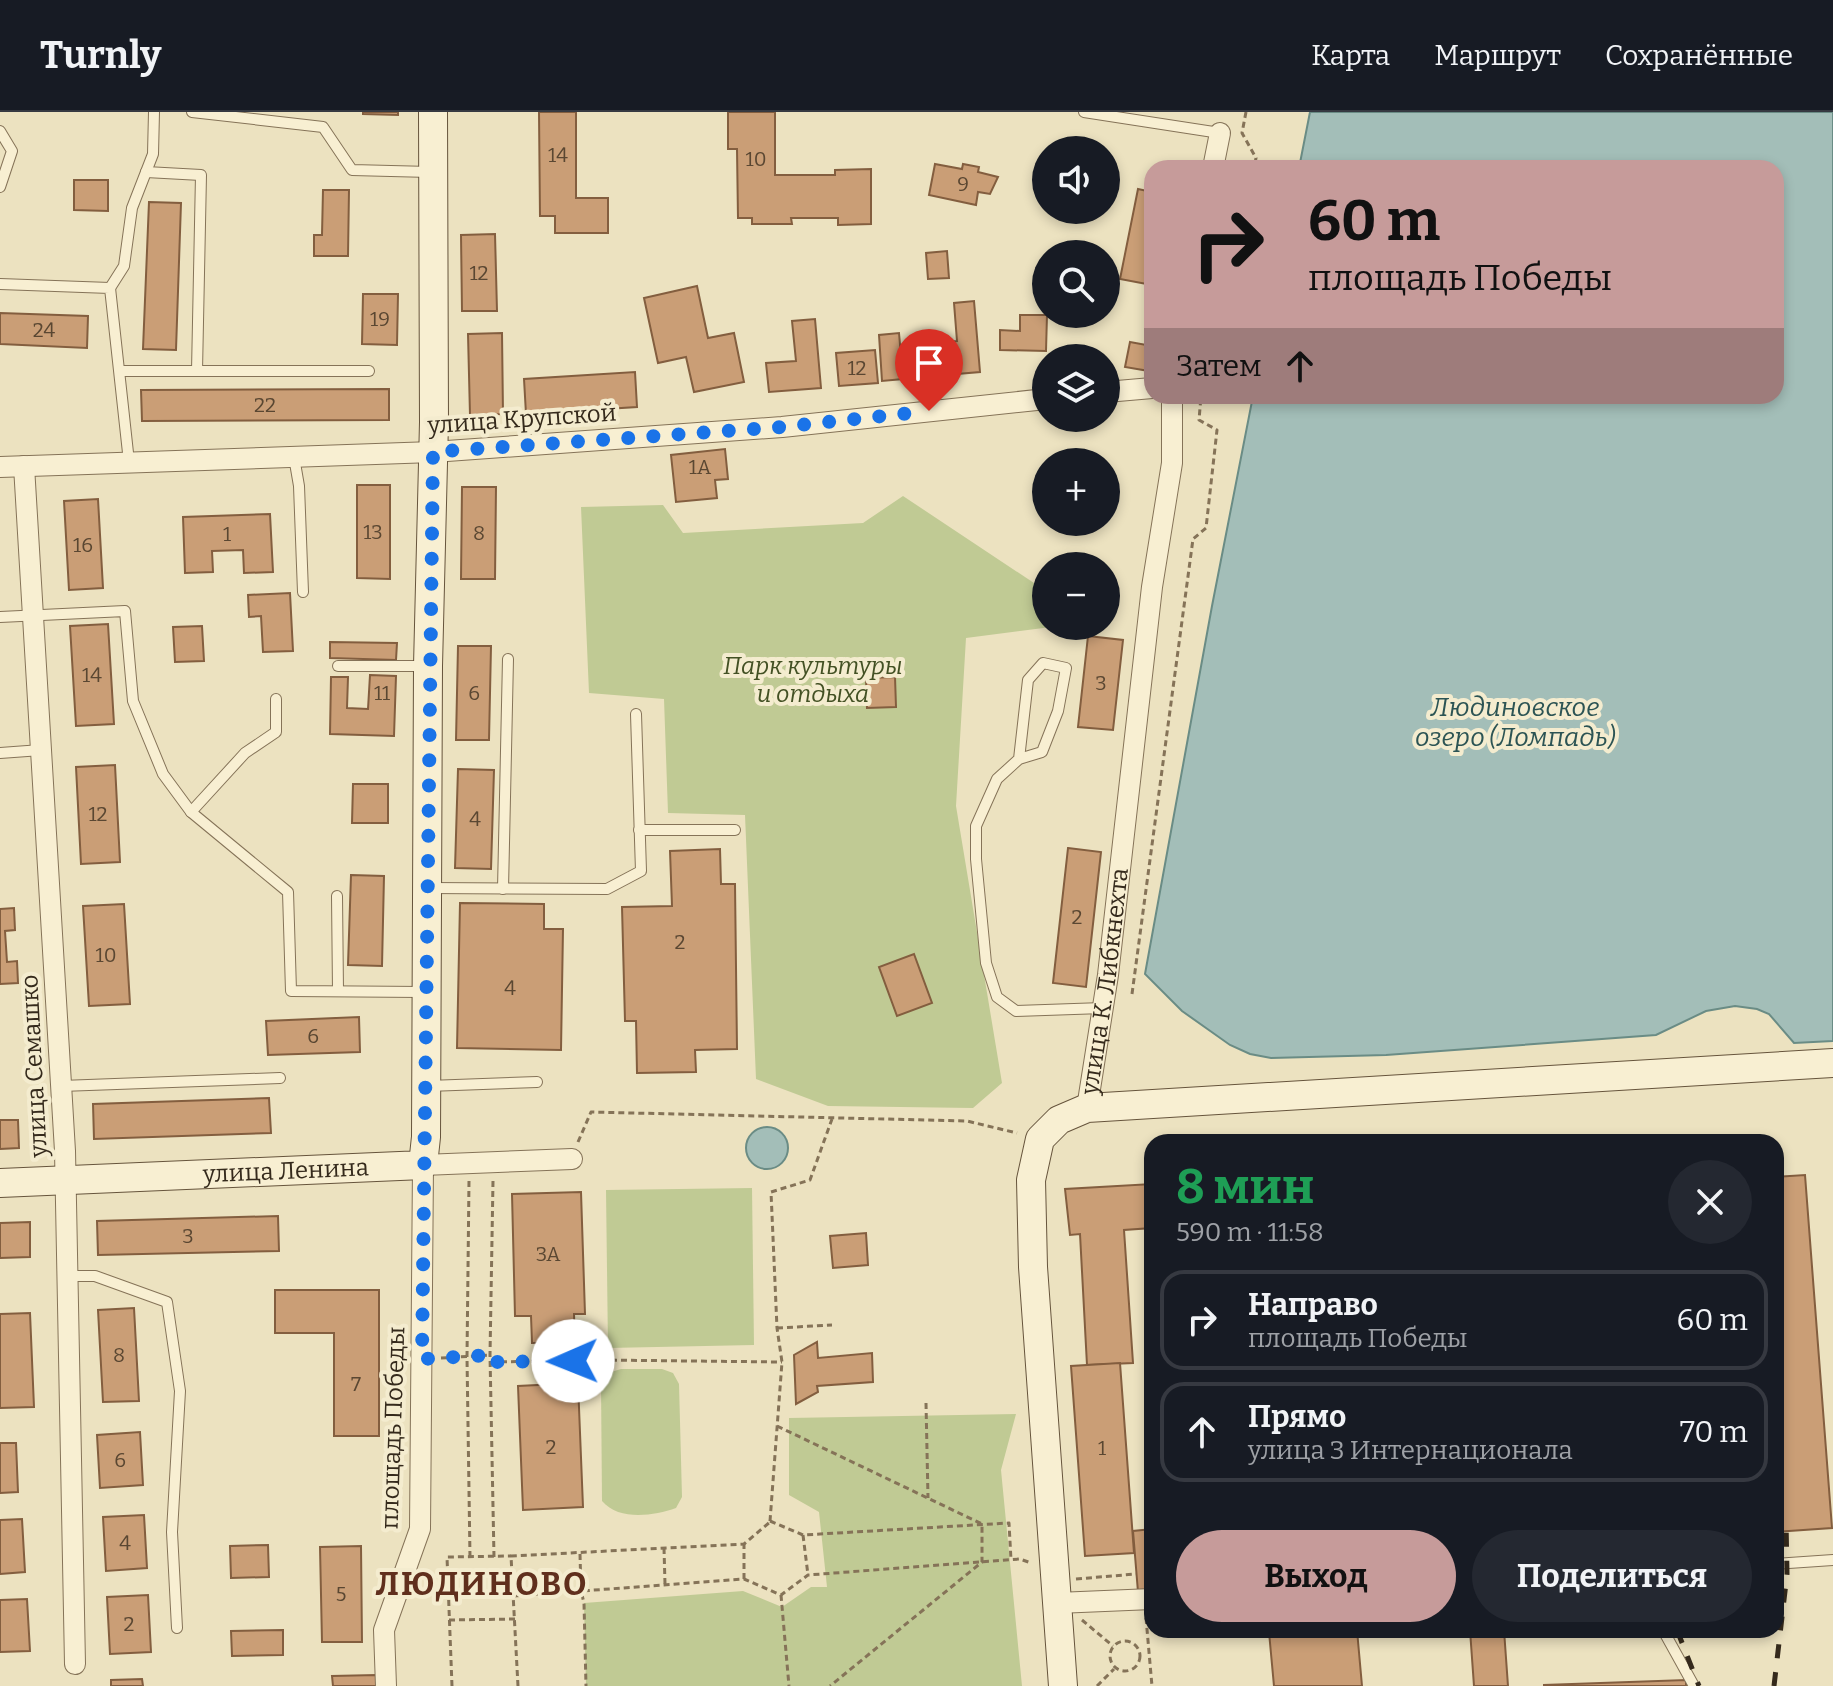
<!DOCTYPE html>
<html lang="ru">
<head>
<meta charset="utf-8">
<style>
  :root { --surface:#171b24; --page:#242831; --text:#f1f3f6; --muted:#9ea1a6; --line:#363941; --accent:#c69b9a }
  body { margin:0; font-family:Bitter,serif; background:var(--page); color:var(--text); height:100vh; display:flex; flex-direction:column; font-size:30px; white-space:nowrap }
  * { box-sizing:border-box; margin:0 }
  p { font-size:26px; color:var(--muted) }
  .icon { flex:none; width:44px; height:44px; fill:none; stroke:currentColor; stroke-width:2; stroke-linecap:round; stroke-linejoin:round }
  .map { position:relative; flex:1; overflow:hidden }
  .drawer { position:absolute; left:1144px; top:1022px; width:640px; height:504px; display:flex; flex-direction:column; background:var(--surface); border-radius:24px; box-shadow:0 4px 12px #0003 }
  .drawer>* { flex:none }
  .top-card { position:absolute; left:1144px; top:48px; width:640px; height:244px; border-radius:24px; box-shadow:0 4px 12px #0003; background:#c69b9a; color:#111; overflow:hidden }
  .buttons { position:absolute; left:1032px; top:24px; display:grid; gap:16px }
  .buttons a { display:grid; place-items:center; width:88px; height:88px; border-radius:50%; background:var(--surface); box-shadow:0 4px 12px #0003; font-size:40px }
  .pin { position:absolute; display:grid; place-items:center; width:68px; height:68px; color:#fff; margin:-82px -34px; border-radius:50% 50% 50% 0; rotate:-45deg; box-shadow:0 0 8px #0007 }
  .pin .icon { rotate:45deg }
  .me { position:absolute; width:88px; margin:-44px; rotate:269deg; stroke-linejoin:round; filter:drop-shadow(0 0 6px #0008) }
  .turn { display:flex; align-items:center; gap:28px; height:168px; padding:0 32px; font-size:36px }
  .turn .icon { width:104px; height:104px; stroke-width:2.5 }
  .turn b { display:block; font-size:56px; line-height:68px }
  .then { display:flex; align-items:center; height:76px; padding:0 32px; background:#0003; gap:16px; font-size:30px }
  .round { display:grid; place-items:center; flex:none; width:84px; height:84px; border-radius:42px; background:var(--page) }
  .head { display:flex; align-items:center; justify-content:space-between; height:136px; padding:0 32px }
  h1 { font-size:48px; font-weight:700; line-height:60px; color:#1e9e55 }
  .action { display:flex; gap:16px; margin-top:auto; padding:16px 32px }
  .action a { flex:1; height:92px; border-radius:48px; background:var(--accent); color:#111; font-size:32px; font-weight:700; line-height:92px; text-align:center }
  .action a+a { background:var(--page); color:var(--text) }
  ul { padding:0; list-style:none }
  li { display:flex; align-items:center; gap:24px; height:100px; margin:0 16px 12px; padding:0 16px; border:4px solid var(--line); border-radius:24px }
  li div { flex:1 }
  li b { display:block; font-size:30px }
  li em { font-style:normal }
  header { display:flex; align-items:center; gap:48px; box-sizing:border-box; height:112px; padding:0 40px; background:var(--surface); border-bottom:2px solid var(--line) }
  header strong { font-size:38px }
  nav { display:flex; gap:44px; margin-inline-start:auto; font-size:28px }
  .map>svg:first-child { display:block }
  .green { fill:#c0ca94 }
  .water { fill:#a3beb8; stroke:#6a8c85; stroke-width:2 }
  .building { fill:#ca9e76; stroke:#835e3f; stroke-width:2 }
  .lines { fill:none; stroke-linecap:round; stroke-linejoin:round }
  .lane-casing { stroke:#857358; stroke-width:12 }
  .street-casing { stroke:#857358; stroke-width:22 }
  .secondary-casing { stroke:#66543c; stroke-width:30 }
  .path { stroke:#857358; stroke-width:3; stroke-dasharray:6 4; stroke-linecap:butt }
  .lane { stroke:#f8efd2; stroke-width:10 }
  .street { stroke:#f8efd2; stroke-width:20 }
  .secondary { stroke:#f8efd2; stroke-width:28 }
  .rail { stroke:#352a1c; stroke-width:5; stroke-dasharray:14 14; stroke-linecap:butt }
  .route { stroke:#1a73e8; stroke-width:14; stroke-dasharray:0 25.2 }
  .labels { text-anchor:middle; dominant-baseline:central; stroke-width:8; stroke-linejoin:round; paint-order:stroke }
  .number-label { font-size:20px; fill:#5a4732 }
  .street-label { font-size:24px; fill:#352a1c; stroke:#f4eccf }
  .park-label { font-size:24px; font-style:italic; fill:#435124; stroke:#f4eccf }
  .water-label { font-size:26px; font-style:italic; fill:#2c5454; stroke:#f4eccf }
  .district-label { font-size:32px; font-weight:bold; letter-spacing:2px; fill:#602f1d; stroke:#f4eccf }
</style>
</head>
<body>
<header>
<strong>Turnly</strong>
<nav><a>Карта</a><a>Маршрут</a><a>Сохранённые</a></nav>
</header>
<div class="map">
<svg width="1833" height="1574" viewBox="0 0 1833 1574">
  <rect width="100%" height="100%" fill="#ece2c0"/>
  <!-- green -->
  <g class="green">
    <path d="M 903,384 L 1046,479 L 1046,514 L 1059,514 L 966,526 L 956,694 L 1002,971 L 973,996 L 828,994 L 756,967 L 745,703 L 668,701 L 664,587 L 589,581 L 581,395 L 663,393 L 683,421 L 863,411 Z"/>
    <path d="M 752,1076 L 754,1233 L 608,1236 L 606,1078 Z"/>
    <path d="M 621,1257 L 662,1257 L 673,1261 L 679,1272 L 682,1385 L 676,1396 C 653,1404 619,1409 602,1389 L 601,1272 L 608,1261 Z"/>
    <path d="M 1016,1302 L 1001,1358 L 1022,1574 L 586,1574 L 584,1491 L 743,1479 L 782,1495 L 811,1475 L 827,1475 L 819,1400 L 789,1383 L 789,1306 Z"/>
  </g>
  <!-- water -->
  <g class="water">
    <path d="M 1310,0 L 1833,0 L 1833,929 L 1794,931 L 1769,902 L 1757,897 L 1735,894 L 1706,899 L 1656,923 L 1386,943 L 1271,946 L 1250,942 L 1230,933 L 1182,899 L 1145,862 L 1212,494 L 1253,284 L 1776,284 L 1776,56 L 1299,56 Z"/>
    <circle cx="767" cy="1036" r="21"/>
  </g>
  <!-- building -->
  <g class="building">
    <path d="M 363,0 L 398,0 L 398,3 L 363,2 Z"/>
    <path d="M 539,0 L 576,0 L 576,86 L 608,86 L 608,121 L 555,121 L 555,104 L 540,104 Z"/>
    <path d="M 728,0 L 775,0 L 775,63 L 835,63 L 835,58 L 871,57 L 871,112 L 838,113 L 838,106 L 791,106 L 792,112 L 752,112 L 752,106 L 738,106 L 737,37 L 728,37 Z"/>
    <path d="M 935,52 L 962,57 L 963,52 L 979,55 L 978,60 L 998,65 L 990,82 L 978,80 L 976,93 L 929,83 Z"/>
    <path d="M 74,68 L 108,68 L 108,99 L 74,98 Z"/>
    <path d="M 1138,77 L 1152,80 L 1152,173 L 1120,167 Z"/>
    <path d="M 323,78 L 349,78 L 348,144 L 314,144 L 314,123 L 322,123 Z"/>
    <path d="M 149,90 L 181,91 L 176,238 L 143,237 Z"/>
    <path d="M 495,122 L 497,199 L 462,199 L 461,123 Z"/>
    <path d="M 947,139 L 949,166 L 928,167 L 926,141 Z"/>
    <path d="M 697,174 L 708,226 L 734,221 L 744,270 L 694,280 L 686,245 L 658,251 L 644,186 Z"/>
    <path d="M 363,182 L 398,182 L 397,233 L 362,232 Z"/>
    <path d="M 974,189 L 980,260 L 922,265 L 919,232 L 957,229 L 954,191 Z"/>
    <path d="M 0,201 L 88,204 L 87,236 L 0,232 Z"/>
    <path d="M 1020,203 L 1047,203 L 1046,239 L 1000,238 L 1000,218 L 1020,219 Z"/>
    <path d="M 815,207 L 821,276 L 769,280 L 766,251 L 796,249 L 792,209 Z"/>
    <path d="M 502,221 L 503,302 L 470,303 L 468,222 Z"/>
    <path d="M 899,221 L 903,267 L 882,269 L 879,223 Z"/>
    <path d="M 1130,230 L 1152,234 L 1149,259 L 1125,255 Z"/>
    <path d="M 875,238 L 878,271 L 839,274 L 836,241 Z"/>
    <path d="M 635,260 L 637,295 L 526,302 L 524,267 Z"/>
    <path d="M 389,277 L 389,308 L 142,309 L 141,278 Z"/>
    <path d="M 725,337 L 728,367 L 715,368 L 717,386 L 676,390 L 671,343 Z"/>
    <path d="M 357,373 L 390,373 L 390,467 L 357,466 Z"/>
    <path d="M 462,375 L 496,375 L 495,467 L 461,467 Z"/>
    <path d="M 98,387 L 103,476 L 69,478 L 64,389 Z"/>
    <path d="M 270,402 L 273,460 L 244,461 L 243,438 L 212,439 L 213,460 L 185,461 L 183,405 Z"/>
    <path d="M 290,481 L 293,539 L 263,540 L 261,504 L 249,505 L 248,483 Z"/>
    <path d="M 108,512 L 114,612 L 76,614 L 70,514 Z"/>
    <path d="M 202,514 L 204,549 L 175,550 L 173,515 Z"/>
    <path d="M 1088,524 L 1123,528 L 1113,618 L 1078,615 Z"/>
    <path d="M 330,530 L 397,531 L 396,548 L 330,546 Z"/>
    <path d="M 458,534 L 491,534 L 489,628 L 456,628 Z"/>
    <path d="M 370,563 L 396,564 L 394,624 L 330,622 L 331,565 L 348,565 L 347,596 L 368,597 Z"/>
    <path d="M 895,565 L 896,595 L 867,596 L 866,566 Z"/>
    <path d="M 115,653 L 120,750 L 81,752 L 76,655 Z"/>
    <path d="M 458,657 L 494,658 L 491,757 L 455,756 Z"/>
    <path d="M 353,672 L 388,672 L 388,711 L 352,711 Z"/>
    <path d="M 1068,736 L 1101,740 L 1086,875 L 1053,871 Z"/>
    <path d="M 720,737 L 721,772 L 735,772 L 737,937 L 695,938 L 696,960 L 637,961 L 636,909 L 625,909 L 622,795 L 672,794 L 670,739 Z"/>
    <path d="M 351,763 L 384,764 L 382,854 L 348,853 Z"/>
    <path d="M 460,791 L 544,792 L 544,817 L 563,817 L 561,938 L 457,936 Z"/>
    <path d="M 124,792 L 130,892 L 89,894 L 83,794 Z"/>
    <path d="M 14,796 L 15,818 L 5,819 L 7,850 L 17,849 L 18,871 L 0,872 L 0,797 Z"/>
    <path d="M 914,842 L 932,891 L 897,904 L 879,855 Z"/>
    <path d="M 359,905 L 360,940 L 268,943 L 266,909 Z"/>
    <path d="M 269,986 L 271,1021 L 94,1027 L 93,992 Z"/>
    <path d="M 0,1008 L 18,1008 L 19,1036 L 0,1037 Z"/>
    <path d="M 1805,1063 L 1832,1416 L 1776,1420 L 1776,1065 Z"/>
    <path d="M 1152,1072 L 1152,1116 L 1124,1118 L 1133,1251 L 1087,1253 L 1080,1122 L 1070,1123 L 1065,1077 Z"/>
    <path d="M 581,1080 L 585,1202 L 574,1202 L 575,1230 L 532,1231 L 531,1204 L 515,1204 L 512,1082 Z"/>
    <path d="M 278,1104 L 279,1139 L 98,1143 L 97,1109 Z"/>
    <path d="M 30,1110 L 30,1145 L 0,1146 L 0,1111 Z"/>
    <path d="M 866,1121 L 868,1153 L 833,1156 L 830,1124 Z"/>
    <path d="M 275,1178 L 379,1178 L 379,1324 L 334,1324 L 334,1221 L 275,1221 Z"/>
    <path d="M 134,1196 L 139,1289 L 103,1290 L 98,1198 Z"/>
    <path d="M 30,1201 L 34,1295 L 0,1296 L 0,1202 Z"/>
    <path d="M 817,1230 L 818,1246 L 872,1241 L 873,1270 L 817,1274 L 818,1280 L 796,1292 L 794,1243 Z"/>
    <path d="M 1120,1251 L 1134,1441 L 1085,1444 L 1071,1254 Z"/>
    <path d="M 578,1271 L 583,1395 L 523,1398 L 518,1274 Z"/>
    <path d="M 140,1320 L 143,1373 L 100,1376 L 97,1323 Z"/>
    <path d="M 0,1331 L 16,1331 L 18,1380 L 0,1381 Z"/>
    <path d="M 144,1403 L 147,1456 L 106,1459 L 103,1405 Z"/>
    <path d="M 22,1407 L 25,1460 L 0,1462 L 0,1408 Z"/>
    <path d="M 1152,1417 L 1152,1479 L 1138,1480 L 1133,1419 Z"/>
    <path d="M 268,1433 L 269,1465 L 231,1466 L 230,1434 Z"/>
    <path d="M 361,1434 L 362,1530 L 322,1530 L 320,1435 Z"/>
    <path d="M 148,1483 L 151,1540 L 110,1542 L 107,1485 Z"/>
    <path d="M 27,1487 L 30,1539 L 0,1540 L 0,1488 Z"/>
    <path d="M 283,1518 L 283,1543 L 232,1544 L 231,1519 Z"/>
    <path d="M 1295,1518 L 1357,1518 L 1362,1574 L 1274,1574 L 1269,1520 Z"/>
    <path d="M 1470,1518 L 1504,1518 L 1508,1574 L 1474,1574 Z"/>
    <path d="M 376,1563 L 376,1574 L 333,1574 L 332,1564 Z"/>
    <path d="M 142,1567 L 143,1574 L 111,1574 L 111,1568 Z"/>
    <path d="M 1686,1568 L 1686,1574 L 1544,1574 L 1544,1573 Z"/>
  </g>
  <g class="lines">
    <!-- lane casing -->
    <g class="lane-casing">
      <g id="lane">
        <path d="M 192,0 L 323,15 L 352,58 L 430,60"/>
        <path d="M 1084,0 L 1220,21"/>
        <path d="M 0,19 L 12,39 L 0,75"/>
        <path d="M 146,60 L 201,63 L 197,259"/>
        <path d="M 0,172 L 110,176 L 129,350"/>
        <path d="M 110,176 L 124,154 L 132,96 L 153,42 L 154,0"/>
        <path d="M 120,259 L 369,259"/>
        <path d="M 294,345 L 299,374 L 303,480"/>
        <path d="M 0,505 L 125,499 L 133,589 L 163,662 L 191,700 L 288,780 L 291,879 L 423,880"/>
        <path d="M 338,554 L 428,554"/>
        <path d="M 0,641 L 41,638"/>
        <path d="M 1019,647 L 1028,568 L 1043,551 L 1066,556 L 1058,599 L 1042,640 L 1019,647 L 997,667 L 976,714 L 976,747 L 986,851 L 997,885 L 1016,899 L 1103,896"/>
        <path d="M 191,700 L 245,641 L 276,620 L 276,587"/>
        <path d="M 639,718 L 735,718"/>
        <path d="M 429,776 L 607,777 L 641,759 L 636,602"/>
        <path d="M 503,777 L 508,547"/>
        <path d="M 337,784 L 338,879"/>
        <path d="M 61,974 L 280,966"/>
        <path d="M 428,974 L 537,970"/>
        <path d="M 68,1164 L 95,1164 L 167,1190 L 180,1279 L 172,1420 L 177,1516"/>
        <path d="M 1776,1452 L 1833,1448"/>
        <path d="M 1663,1518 L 1694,1574"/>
      </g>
    </g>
    <!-- street casing -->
    <g class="street-casing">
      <g id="street">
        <path d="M 1213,56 L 1220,21"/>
        <path d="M 1106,280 L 1152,276"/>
        <path d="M 24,354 L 65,1039 L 75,1552"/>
        <path d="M 0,355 L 433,340 L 782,315 L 1046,287"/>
        <path id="s1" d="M 1087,996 L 1108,863 L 1152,475 L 1172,351 L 1172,284"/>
        <path d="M 1057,1491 L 1152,1487"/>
        <path d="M 386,1574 L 384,1518 L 420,1417 L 423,1053 L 572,1047"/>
      </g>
    </g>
    <!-- secondary casing -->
    <g class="secondary-casing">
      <g id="secondary">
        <path id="s2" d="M 0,1071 L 423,1053 L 426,1025 L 428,554 L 434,310 L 433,0"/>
        <path d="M 1063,1574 L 1033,1155 L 1031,1068 L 1040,1027 L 1059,1008 L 1087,996 L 1833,951"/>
      </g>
    </g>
    <!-- path -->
    <g class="path">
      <path d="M 1246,0 L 1242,21 L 1256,46 L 1254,56"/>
      <path d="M 1132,882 L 1193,427 L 1206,416 L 1217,318 L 1199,308 L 1201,284"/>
      <path d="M 578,1030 L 591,1000 L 967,1009 L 1017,1021"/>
      <path d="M 469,1069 L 467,1245 L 470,1445"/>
      <path d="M 493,1069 L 490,1243 L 494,1445"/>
      <path d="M 777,1216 L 832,1213"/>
      <path d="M 441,1246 L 490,1243"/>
      <path d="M 491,1250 L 601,1248 L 782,1250"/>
      <path d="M 926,1291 L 928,1386"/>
      <path d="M 777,1314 L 982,1412 L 982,1450 L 830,1574"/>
      <path d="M 770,1409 L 782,1250 L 777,1216 L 771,1080 L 810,1068 L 832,1007"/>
      <path d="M 770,1409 L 803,1423 L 1009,1411 L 1011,1448"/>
      <path d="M 803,1423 L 808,1463"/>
      <path d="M 664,1436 L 665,1472"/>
      <path d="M 580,1442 L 581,1479 L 584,1491 L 586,1574"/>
      <path d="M 744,1467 L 744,1432"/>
      <path d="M 1076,1467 L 1136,1462"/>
      <path d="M 781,1483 L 789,1574"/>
      <path d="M 514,1484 L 744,1467 L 781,1483 L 808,1463 L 1020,1447 L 1031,1451"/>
      <path d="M 1146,1506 L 1152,1574"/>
      <path d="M 449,1508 L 516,1507"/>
      <path d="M 1082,1508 L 1113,1534"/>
      <circle cx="1125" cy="1544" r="15"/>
      <path d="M 452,1574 L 447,1445 L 511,1444"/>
      <path d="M 518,1574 L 511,1444 L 744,1432 L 770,1410"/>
      <path d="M 1097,1574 L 1114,1557"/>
    </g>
    <!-- lane -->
    <use href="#lane" class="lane"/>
    <!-- street -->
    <use href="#street" class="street"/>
    <!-- secondary -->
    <use href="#secondary" class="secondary"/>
    <!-- rail -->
    <g class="rail">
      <path d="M 1677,1518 L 1699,1574"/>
      <path d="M 1774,1574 L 1787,1462 L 1786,1409"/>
    </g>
  </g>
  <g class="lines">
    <!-- route -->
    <path class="route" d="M 573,1249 L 491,1250 L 490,1243 L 422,1247 L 433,340 L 782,315 L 929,299"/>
  </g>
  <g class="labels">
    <!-- number labels -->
    <g class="number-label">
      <text x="558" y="43">14</text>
      <text x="756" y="47">10</text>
      <text x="963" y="72">9</text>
      <text x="479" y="161">12</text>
      <text x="380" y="207">19</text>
      <text x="44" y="218">24</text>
      <text x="857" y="256">12</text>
      <text x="265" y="293">22</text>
      <text x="700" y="355">1А</text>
      <text x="373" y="420">13</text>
      <text x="479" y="421">8</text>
      <text x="227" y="422">1</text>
      <text x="83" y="433">16</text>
      <text x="92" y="563">14</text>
      <text x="1101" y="571">3</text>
      <text x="382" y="581">11</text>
      <text x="474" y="581">6</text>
      <text x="98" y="702">12</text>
      <text x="475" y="707">4</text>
      <text x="1077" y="805">2</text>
      <text x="680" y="830">2</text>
      <text x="106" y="843">10</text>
      <text x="510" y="876">4</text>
      <text x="313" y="924">6</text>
      <text x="188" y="1124">3</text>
      <text x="548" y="1142">3А</text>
      <text x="119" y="1243">8</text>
      <text x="356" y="1272">7</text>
      <text x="551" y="1335">2</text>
      <text x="1102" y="1336">1</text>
      <text x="120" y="1348">6</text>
      <text x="125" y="1431">4</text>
      <text x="341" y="1482">5</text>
      <text x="129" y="1512">2</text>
    </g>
    <!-- street labels -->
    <g class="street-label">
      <text transform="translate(522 307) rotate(-4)">улица Крупской</text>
      <text stroke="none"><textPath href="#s1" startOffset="128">улица К. Либкнехта</textPath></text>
      <text transform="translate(34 954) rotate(-93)">улица Семашко</text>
      <text stroke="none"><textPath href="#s2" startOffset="286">улица Ленина</textPath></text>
      <text transform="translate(393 1316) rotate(-88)">площадь Победы</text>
    </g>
    <!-- park labels -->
    <g class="park-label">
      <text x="813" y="554">Парк культуры<tspan x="813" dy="28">и отдыха</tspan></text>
    </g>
    <!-- water labels -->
    <g class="water-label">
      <text x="1515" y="595">Людиновское<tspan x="1515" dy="30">озеро (Ломпадь)</tspan></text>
    </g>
    <!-- district labels -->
    <g class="district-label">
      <text x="482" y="1472">ЛЮДИНОВО</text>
    </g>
  </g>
</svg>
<div class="buttons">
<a><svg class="icon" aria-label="sound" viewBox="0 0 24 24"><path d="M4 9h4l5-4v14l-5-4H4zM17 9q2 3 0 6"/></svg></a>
<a><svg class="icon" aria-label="search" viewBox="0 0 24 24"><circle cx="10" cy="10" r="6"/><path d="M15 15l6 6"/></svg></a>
<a><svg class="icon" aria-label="layers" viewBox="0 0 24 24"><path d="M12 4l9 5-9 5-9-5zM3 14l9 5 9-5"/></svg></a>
<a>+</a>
<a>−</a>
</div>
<div class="pin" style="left:929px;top:299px;background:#d93025"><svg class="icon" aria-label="arrive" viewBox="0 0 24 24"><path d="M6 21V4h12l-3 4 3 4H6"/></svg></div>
<svg class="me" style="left:573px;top:1249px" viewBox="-20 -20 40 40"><circle r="19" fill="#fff"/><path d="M0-13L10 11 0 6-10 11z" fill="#1a73e8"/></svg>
<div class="top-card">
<div class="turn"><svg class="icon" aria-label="right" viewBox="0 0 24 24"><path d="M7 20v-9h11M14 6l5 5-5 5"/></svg><div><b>60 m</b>площадь Победы</div></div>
<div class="then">Затем<svg class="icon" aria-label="ahead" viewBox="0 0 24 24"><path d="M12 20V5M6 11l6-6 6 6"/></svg></div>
</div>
<section class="drawer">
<div class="head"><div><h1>8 мин</h1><p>590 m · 11:58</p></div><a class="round"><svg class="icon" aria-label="close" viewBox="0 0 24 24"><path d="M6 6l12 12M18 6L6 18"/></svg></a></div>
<ul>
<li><svg class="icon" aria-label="right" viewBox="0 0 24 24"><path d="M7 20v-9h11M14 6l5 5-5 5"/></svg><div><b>Направо</b><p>площадь Победы</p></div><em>60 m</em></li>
<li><svg class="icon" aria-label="ahead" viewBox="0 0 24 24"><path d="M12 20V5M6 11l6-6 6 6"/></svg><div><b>Прямо</b><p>улица 3 Интернационала</p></div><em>70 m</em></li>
</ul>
<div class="action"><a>Выход</a><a>Поделиться</a></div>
</section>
</div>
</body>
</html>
